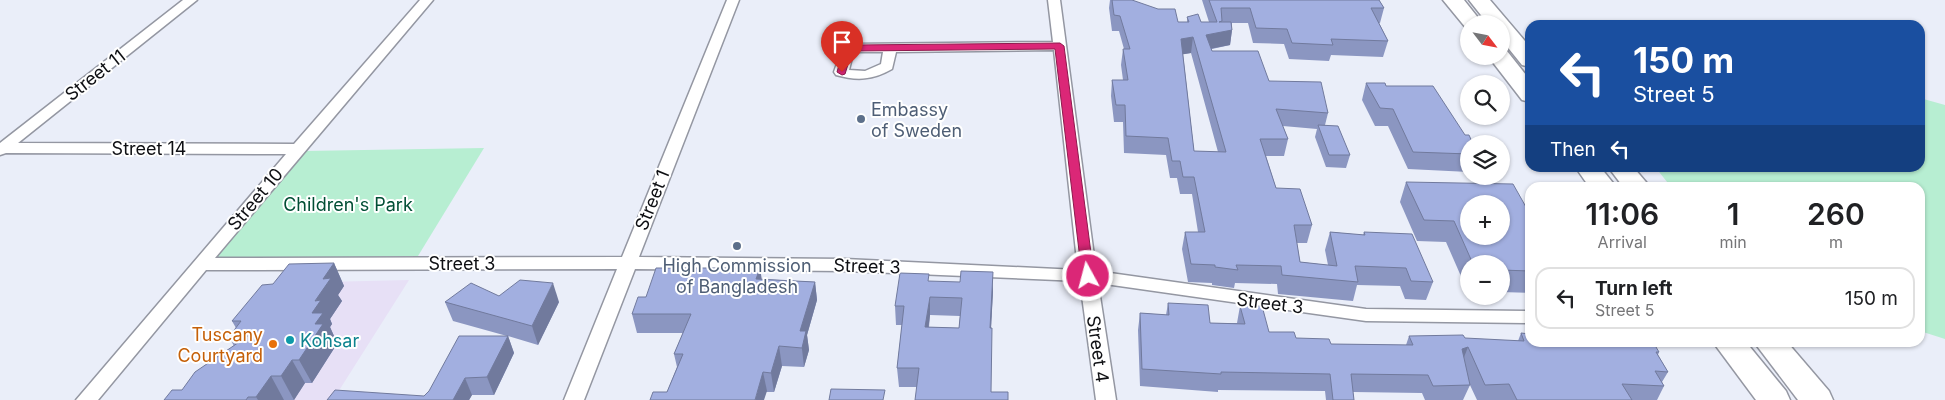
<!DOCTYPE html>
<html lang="en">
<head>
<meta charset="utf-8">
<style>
  :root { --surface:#fff; --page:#f2f2f2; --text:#202124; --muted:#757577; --line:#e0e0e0 }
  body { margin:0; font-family:Inter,sans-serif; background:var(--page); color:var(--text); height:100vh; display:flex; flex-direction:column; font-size:19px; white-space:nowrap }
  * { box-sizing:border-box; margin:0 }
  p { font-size:16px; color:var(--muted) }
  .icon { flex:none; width:28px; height:28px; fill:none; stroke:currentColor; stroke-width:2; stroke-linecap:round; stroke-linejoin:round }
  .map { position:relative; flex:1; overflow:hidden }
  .panel { position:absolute; left:1525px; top:182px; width:400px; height:165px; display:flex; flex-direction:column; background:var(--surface); border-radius:15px; box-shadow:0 1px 4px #0004 }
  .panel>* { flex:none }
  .hud { position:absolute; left:1525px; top:20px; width:400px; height:152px; border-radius:15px; box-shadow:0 1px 4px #0004; background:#1a4fa0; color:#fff; overflow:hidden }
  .needle { width:32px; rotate:122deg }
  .tools { position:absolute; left:1460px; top:15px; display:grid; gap:10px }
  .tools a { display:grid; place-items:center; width:50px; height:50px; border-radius:50%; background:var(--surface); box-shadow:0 1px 4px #0004; font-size:25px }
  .pin { position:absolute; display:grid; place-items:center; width:42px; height:42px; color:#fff; margin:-51px -21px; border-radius:50% 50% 50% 0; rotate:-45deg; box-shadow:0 0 5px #0007 }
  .pin .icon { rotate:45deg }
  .me { position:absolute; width:55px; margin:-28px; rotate:353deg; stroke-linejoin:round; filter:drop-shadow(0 0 4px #0008) }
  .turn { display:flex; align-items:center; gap:18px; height:105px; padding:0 25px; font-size:22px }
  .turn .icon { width:65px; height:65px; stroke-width:2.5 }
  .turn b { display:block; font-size:35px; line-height:42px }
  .then { display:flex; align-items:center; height:48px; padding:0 25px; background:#0003; gap:10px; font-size:19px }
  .eta { display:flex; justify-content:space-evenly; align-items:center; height:85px; text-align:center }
  .eta b { font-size:30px; font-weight:600; line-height:35px }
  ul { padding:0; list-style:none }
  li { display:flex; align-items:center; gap:15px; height:62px; margin:0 10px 8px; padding:0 15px; border:2px solid var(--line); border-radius:15px }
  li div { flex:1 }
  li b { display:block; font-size:19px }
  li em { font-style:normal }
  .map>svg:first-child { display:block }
  .commercial { fill:#e7e0f6 }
  .green { fill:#b7eed2 }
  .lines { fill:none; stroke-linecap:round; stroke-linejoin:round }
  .street-casing { stroke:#9497a2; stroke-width:3 }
  .primary-casing { stroke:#9497a2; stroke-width:3 }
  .street { fill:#fff; fill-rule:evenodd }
  .primary { fill:#fff; fill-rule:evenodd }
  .wall { fill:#8b96c1; fill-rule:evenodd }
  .shaded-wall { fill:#717a9d }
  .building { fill:#a2afe0; stroke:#717a9d; fill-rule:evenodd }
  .route { fill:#db2777; stroke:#8e194d }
  .service-dot { fill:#5c6f8a; stroke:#fff; stroke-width:2 }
  .culture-dot { fill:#0f9aa8; stroke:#fff; stroke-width:2 }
  .food-dot { fill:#e8710a; stroke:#fff; stroke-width:2 }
  .labels { text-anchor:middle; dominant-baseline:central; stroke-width:4; stroke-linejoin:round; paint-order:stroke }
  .street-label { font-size:18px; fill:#0e0f13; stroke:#fff }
  .service-label { font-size:18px; fill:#4e5e75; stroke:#fff; text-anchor:start }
  .park-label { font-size:18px; fill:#004e34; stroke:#fff }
  .food-label { font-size:18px; fill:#c56008; stroke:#fff; text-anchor:end }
  .culture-label { font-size:18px; fill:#0d838f; stroke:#fff; text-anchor:start }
</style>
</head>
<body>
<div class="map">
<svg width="1945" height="400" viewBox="0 0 1945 400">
  <rect width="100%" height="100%" fill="#eaeef9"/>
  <!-- commercial -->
  <path class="commercial" d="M 409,280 L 333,400 L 192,400 L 281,283 Z"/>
  <!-- green -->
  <g class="green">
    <path d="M 1920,98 L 1945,105 L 1945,339 L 1920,331 L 1920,188 L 1671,187 L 1656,168 L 1920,168 Z"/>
    <path d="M 484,148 L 418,256 L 211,260 L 304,151 Z"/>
  </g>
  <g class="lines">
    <!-- street casing -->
    <g class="street-casing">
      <path id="street" d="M 183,0 L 197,0 L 18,143 L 294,144 L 420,0 L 433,0 L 215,258 L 622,257 L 727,0 L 739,0 L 639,257 L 845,259 L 1078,270 L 1054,50 L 896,52 L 892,69 C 873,80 857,81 836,75 L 834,72 C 838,61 842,47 854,44 L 1053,42 L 1048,0 L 1060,0 L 1096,271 L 1366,309 L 1530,311 L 1530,323 L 1366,321 L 1098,283 L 1116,400 L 1096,400 L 1080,281 L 845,271 L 635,269 L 584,400 L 564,400 L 617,269 L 206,270 L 98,400 L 76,400 L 286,154 L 6,153 L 0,155 L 0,143 ZM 858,52 L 883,52 L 881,64 L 865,71 L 849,70 L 852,58 Z"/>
    </g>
    <!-- primary casing -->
    <g class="primary-casing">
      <g id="primary">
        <path d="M 1443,0 L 1464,0 L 1483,24 L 1469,24 L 1469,29 L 1466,28 Z"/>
        <path d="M 1469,0 L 1490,0 L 1530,47 L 1530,67 L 1522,65 L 1501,39 L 1501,24 L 1488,24 Z"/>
        <path d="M 1501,50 L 1507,51 L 1530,80 L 1530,102 L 1522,100 L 1488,56 L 1501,56 Z"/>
        <path d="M 1576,168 L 1601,168 L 1617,188 L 1590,188 Z"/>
        <path d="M 1609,168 L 1634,168 L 1651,188 L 1624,188 Z"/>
        <path d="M 1713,342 L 1746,342 L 1786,391 L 1790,400 L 1756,400 Z"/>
        <path d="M 1754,342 L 1787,342 L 1829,391 L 1833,400 L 1798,400 Z"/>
      </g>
    </g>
    <!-- street -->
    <use href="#street" class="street"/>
    <!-- primary -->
    <use href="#primary" class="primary"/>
  </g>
  <!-- wall -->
  <g class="wall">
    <path d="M 1110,0 L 1132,0 L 1178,22 L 1187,22 L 1187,17 L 1201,22 L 1209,22 L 1202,0 L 1379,0 L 1384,8 L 1380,23 L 1379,23 L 1388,41 L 1383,57 L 1331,55 L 1329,61 L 1289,59 L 1284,44 L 1253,43 L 1248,23 L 1232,23 L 1232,30 L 1230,45 L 1212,49 L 1212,51 L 1328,113 L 1325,125 L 1350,155 L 1346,168 L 1326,167 L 1315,137 L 1317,129 L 1283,126 L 1288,139 L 1284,156 L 1266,156 L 1276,188 L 1312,225 L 1307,243 L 1297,243 L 1300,262 L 1328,265 L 1325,250 L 1330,232 L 1363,235 L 1364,232 L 1433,282 L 1426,300 L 1405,299 L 1400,286 L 1357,285 L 1353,301 L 1278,294 L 1277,284 L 1235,283 L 1234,288 L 1212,285 L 1212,283 L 1188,282 L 1182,249 L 1185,232 L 1198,232 L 1192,194 L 1180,194 L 1177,178 L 1170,178 L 1166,155 L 1124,153 L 1123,122 L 1114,122 L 1111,96 L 1112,80 L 1123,80 L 1121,65 L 1123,49 L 1124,49 L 1119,31 L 1112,31 L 1109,8 ZM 1191,53 L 1218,152 L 1194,151 L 1183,54 Z"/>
    <path d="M 1366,83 L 1386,86 L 1469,144 L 1469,172 L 1408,169 L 1388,126 L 1375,126 L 1362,100 Z"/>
    <path d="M 1406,182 L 1526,207 L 1530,207 L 1530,293 L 1501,292 L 1501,264 L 1469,264 L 1469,290 L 1467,290 L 1446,242 L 1417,241 L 1400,202 Z"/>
    <path d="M 334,263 L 344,286 L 338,295 L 342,301 L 330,319 L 332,324 L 330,327 L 334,336 L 332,340 L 335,347 L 312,383 L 305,383 L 294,400 L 164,400 L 182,390 L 234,346 L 229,337 L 236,328 L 232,321 L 273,284 Z"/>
    <path d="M 760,268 L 761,279 L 815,282 L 817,300 L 807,335 L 809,350 L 804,367 L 782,366 L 774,392 L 667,392 L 677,367 L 674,354 L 683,333 L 637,333 L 632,314 L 646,297 Z"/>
    <path d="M 929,281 L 993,291 L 991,328 L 917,387 L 899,387 L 897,368 L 902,325 L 896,325 L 895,306 ZM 930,315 L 960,316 L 959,328 L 929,327 Z"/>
    <path d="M 499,296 L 559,302 L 538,345 L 508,336 L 514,353 L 494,395 L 472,395 L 469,400 L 327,400 L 424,396 L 507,336 L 453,321 L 445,302 Z"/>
    <path d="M 1168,303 L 1210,323 L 1237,323 L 1240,306 L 1269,332 L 1296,338 L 1331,344 L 1406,345 L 1409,336 L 1518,341 L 1521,333 L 1659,352 L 1658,355 L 1668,372 L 1662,382 L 1664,386 L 1657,400 L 1477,400 L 1469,383 L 1470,385 L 1463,400 L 1425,400 L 1422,393 L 1353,392 L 1354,400 L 1326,400 L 1325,391 L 1218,390 L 1218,392 L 1140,386 L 1138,330 L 1140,313 L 1166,315 Z"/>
  </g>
  <!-- shaded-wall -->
  <g class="shaded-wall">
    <path d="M 1232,30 L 1230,45 L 1204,50 L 1206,35 Z"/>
    <path d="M 1193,37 L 1191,53 L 1179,55 L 1181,39 Z"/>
    <path d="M 334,263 L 344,286 L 338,295 L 342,301 L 330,319 L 332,324 L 330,327 L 334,336 L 332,340 L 335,347 L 312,383 L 299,360 L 315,324 L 312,313 L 323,279 Z"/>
    <path d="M 760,268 L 763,287 L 756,279 Z"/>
    <path d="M 993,272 L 993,291 L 990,347 L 990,328 Z"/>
    <path d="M 815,282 L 817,300 L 807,335 L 809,350 L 804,367 L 800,331 Z"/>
    <path d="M 553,283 L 559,302 L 538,345 L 532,326 Z"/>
    <path d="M 930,297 L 930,315 L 926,346 L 925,327 Z"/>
    <path d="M 508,336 L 514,353 L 494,395 L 487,377 Z"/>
    <path d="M 779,346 L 782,366 L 774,392 L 771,373 Z"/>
    <path d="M 1468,347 L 1461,365 L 1462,349 Z"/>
    <path d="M 292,360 L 305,383 L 294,400 L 281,376 Z"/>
    <path d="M 763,372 L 767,391 L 764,400 L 755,400 Z"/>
    <path d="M 271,376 L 284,400 L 258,400 L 256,397 Z"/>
    <path d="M 465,378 L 472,395 L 469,400 L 453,400 Z"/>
  </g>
  <!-- building -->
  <g class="building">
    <path d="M 1112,0 L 1132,0 L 1158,9 L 1175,9 L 1178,22 L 1189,22 L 1187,17 L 1198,14 L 1201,22 L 1217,22 L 1209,0 L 1379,0 L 1384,8 L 1371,8 L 1388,41 L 1331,39 L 1333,45 L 1292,43 L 1287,29 L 1256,28 L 1250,8 L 1221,8 L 1222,21 L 1219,22 L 1231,22 L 1232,30 L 1206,35 L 1212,51 L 1258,51 L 1269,81 L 1321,82 L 1328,113 L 1276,109 L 1288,139 L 1260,139 L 1276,188 L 1300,189 L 1312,225 L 1294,225 L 1300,262 L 1337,266 L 1330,232 L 1365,235 L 1364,232 L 1412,234 L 1433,282 L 1411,281 L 1406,268 L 1355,266 L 1358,282 L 1282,275 L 1281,266 L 1236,265 L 1238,270 L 1215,267 L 1215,265 L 1191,264 L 1185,232 L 1205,232 L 1194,177 L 1183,177 L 1180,161 L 1172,161 L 1168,138 L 1126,136 L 1125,105 L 1116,105 L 1112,80 L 1128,80 L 1123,49 L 1130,49 L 1120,16 L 1114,15 ZM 1193,37 L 1226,152 L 1194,151 L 1181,39 Z"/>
    <path d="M 1366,83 L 1385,83 L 1386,86 L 1433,86 L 1465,135 L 1469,135 L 1473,144 L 1469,144 L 1469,154 L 1413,152 L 1393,109 L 1380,108 Z"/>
    <path d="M 1318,125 L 1338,126 L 1350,155 L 1329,155 Z"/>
    <path d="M 1406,182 L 1513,184 L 1526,207 L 1530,207 L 1530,227 L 1527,227 L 1530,233 L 1530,271 L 1501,270 L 1501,264 L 1473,264 L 1454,221 L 1424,220 ZM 1469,204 L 1501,204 L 1501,236 L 1469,236 Z"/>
    <path d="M 334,263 L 323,279 L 331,278 L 315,301 L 321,300 L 312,313 L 323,313 L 315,324 L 323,324 L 299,360 L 292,360 L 281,376 L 271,376 L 256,397 L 248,397 L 246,400 L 164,400 L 172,390 L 182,390 L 195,372 L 248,336 L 229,337 L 241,321 L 232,321 L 262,285 L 273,284 L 289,264 Z"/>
    <path d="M 656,268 L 760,268 L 756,279 L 815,282 L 800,331 L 806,331 L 802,348 L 779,346 L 771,373 L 763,372 L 755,400 L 650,400 L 653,392 L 667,392 L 683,354 L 674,354 L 691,314 L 632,314 L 638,297 L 646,297 Z"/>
    <path d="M 961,271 L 993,272 L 990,328 L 992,328 L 991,392 L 1008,392 L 1008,400 L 915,400 L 919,368 L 897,368 L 904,306 L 895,306 L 900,273 L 929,274 L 928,281 L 960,282 ZM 930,297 L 962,298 L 959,328 L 925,327 Z"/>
    <path d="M 520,280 L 553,283 L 532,326 L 445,302 L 471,283 L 499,296 Z"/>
    <path d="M 1168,303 L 1208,305 L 1210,323 L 1245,324 L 1240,306 L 1262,306 L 1269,332 L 1294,332 L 1296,338 L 1329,339 L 1331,344 L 1413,345 L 1409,336 L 1463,335 L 1465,338 L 1524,341 L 1521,333 L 1530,334 L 1530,342 L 1653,342 L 1659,352 L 1656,352 L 1668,372 L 1655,371 L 1664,386 L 1622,384 L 1632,400 L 1517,400 L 1509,384 L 1485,385 L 1468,347 L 1462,349 L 1470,385 L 1433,386 L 1428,375 L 1351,374 L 1354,400 L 1333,400 L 1330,374 L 1221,372 L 1221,374 L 1142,369 L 1140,313 L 1169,315 Z"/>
    <path d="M 459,336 L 508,336 L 487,377 L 465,378 L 453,400 L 327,400 L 335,390 L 424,396 L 429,391 Z"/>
    <path d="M 831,389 L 885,390 L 883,400 L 829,400 Z"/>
  </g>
  <!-- route -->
  <path class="route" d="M 1060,43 L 1064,46 L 1094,276 L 1088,280 L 1082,276 L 1055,49 L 857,51 L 850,58 L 845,74 L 842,75 L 837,72 C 840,61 843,50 854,45 Z"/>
  <!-- markers -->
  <g class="service-dot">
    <circle cx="861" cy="119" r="5"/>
    <circle cx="737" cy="246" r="5"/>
  </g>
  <circle class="culture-dot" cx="290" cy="340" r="5"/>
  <circle class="food-dot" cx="273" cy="344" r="5"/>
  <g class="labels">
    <!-- street labels -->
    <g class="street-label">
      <text transform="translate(95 75) rotate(-38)">Street 11</text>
      <text x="149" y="148">Street 14</text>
      <text transform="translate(255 199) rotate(-50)">Street 10</text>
      <text transform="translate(652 200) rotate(-68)">Street 1</text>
      <text x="462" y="263">Street 3</text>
      <text transform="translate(867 266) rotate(2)">Street 3</text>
      <text transform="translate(1270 303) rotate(7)">Street 3</text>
      <text transform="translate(1098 349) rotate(82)">Street 4</text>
    </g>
    <!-- service labels -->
    <g class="service-label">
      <text x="871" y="109">Embassy<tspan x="871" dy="21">of Sweden</tspan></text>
      <text x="737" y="265" text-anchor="middle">High Commission<tspan x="737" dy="21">of Bangladesh</tspan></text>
    </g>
    <!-- park labels -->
    <g class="park-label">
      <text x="348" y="204">Children's Park</text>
    </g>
    <!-- food labels -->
    <g class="food-label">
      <text x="263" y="334">Tuscany<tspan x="263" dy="21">Courtyard</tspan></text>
    </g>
    <!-- culture labels -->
    <g class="culture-label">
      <text x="300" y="340">Kohsar</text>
    </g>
  </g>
</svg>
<div class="tools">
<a><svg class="needle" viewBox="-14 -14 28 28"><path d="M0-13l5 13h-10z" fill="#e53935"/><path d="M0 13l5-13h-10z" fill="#757577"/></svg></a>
<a><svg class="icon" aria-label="search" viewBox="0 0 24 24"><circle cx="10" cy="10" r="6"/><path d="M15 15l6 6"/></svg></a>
<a><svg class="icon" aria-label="layers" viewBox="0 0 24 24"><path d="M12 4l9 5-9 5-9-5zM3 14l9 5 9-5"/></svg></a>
<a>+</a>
<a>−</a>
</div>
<div class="pin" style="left:842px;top:72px;background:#d93025"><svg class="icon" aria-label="arrive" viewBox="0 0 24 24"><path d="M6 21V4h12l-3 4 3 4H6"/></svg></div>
<svg class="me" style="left:1088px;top:276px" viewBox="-20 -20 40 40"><circle r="17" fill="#db2777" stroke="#fff" stroke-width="3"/><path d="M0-11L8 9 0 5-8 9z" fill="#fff"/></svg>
<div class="hud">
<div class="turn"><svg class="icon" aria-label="left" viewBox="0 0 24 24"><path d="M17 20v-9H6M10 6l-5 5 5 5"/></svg><div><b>150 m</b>Street 5</div></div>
<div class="then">Then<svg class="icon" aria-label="left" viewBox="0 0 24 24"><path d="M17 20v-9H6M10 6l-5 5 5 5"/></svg></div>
</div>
<section class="panel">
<div class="eta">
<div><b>11:06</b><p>Arrival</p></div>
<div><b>1</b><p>min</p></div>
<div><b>260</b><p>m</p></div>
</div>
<ul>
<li><svg class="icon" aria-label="left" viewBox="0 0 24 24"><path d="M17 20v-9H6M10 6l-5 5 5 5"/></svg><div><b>Turn left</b><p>Street 5</p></div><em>150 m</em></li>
</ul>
</section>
</div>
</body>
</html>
